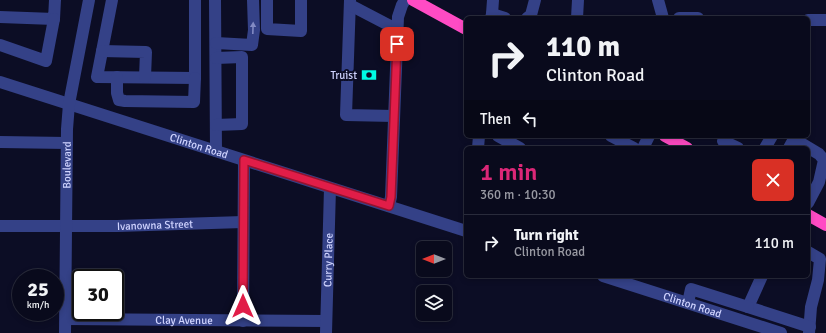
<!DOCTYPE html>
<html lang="en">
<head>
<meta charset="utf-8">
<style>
  :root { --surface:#090a1c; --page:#121325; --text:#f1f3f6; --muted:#999aa3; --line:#292b3b; --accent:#db2777 }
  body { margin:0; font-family:Signika,sans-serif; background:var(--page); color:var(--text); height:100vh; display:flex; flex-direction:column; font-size:15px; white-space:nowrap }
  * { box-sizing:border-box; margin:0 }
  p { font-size:13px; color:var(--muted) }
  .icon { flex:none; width:22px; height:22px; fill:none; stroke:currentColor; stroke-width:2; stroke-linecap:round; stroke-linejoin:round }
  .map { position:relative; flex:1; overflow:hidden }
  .side { position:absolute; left:464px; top:146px; width:346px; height:132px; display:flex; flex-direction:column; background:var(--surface); border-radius:6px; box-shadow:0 2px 6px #0003,0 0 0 1px var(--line) }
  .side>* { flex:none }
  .banner { position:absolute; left:464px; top:16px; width:346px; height:122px; border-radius:6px; box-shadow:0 2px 6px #0003,0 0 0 1px var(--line); background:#090a1c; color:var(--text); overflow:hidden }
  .needle { width:26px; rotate:270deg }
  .controls { position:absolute; left:416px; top:241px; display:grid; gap:8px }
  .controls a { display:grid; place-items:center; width:36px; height:36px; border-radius:6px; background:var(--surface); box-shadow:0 2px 6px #0003,0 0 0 1px var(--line); font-size:20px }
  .speed { position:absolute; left:12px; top:269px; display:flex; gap:8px; font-size:20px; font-weight:700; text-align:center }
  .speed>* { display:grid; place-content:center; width:52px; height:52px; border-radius:50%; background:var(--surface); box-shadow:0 2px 6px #0003,0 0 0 1px var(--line); line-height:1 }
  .speed small { font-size:10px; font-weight:400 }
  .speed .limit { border:2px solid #111; border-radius:6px; background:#fff; color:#111 }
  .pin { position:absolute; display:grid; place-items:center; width:34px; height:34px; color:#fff; margin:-17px; border-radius:8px; box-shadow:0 2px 6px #0006 }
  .me { position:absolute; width:44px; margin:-22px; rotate:0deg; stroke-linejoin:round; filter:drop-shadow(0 0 3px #0008) }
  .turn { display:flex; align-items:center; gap:14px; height:84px; padding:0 16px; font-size:18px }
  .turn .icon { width:52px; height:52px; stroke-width:2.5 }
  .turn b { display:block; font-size:28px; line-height:34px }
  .then { display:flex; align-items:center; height:38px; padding:0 16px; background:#0003; gap:8px; font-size:15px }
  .round { display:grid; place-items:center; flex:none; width:42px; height:42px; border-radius:6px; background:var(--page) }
  .summary { display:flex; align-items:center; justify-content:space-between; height:68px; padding:0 16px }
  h1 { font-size:24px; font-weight:600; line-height:30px; color:var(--accent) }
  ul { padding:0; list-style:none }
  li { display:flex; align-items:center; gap:12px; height:56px; padding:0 16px; border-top:1px solid var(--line) }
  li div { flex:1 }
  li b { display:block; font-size:15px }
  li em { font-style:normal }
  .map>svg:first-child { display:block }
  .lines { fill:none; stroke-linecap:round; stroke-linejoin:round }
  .minor { stroke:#344187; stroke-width:12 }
  .highway { stroke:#ff4bc4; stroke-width:12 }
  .oneway { fill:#828ac3 }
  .route-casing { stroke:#92132f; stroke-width:10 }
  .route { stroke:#e11d48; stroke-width:7 }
  .labels { text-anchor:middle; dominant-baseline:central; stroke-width:4; stroke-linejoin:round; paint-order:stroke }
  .poi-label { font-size:11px; fill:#d0d4ff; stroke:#0c0d25; text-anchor:end }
  .street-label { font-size:11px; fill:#d0d4ff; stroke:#0c0d25 }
</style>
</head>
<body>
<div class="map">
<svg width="826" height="333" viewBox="0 0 826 333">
  <rect width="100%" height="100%" fill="#0c0d25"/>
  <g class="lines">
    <!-- minor -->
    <g class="minor">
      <path d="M 112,0 L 97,77 L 195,78 L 195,0"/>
      <path d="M 215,0 L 216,151"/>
      <path d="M 267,0 L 267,29 L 301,31 L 301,0"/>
      <path d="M 350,0 L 346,115 L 394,116"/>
      <path d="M 658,0 L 663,18"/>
      <path d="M 350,5 L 398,30"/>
      <path d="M 492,14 L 505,18"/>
      <path d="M 0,17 L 54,19 L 55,0"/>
      <path d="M 491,18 L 492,14 L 493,0"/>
      <path d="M 527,18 L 531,15 L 535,0"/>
      <path d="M 577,18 L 578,0"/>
      <path d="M 679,18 L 698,18"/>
      <path d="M 808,20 L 826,20"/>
      <path d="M 216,43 L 252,45 L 254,30 L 253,0"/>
      <path d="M 0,45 L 46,61 L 54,19"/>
      <path d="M 102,51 L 146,52 L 145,77"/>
      <path d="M 216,58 L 242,57 L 242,124 L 216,125"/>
      <path d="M 117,77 L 117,93 L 119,100 L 125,101 L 194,102 L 195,78"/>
      <path id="s1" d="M 0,82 L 466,231"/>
      <path d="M 498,136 L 520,148"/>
      <path d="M 611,136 L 634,148"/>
      <path d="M 723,141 L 738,148"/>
      <path d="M 0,142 L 67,143"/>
      <path d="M 478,148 L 479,136"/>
      <path d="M 643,148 L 649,136"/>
      <path d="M 765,148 L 772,136"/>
      <path d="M 789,148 L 794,139 L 819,154 L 824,160 L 819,182 L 808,203"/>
      <path d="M 389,206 L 391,197 L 398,17 L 402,5 L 405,0"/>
      <path id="s2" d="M 0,226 L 117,226 L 243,222"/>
      <path d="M 808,252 L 820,259 L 818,280 L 811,307 L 809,333"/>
      <path id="s3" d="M 603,276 L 781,333"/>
      <path d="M 762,276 L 748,307 L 810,327"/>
      <path d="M 688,303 L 691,289 L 748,307"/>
      <path id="s4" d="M 66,319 L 326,321"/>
      <path d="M 243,321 L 244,161"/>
      <path id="s5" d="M 65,333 L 67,129 L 69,104 L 89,0"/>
      <path id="s6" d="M 326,333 L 330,188"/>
    </g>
    <!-- highway -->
    <g class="highway">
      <path d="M 413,0 L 466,29"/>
      <path d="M 665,136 L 687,148"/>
      <path d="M 808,215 L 826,225"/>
    </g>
  </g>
  <!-- one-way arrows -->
  <defs><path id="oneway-solid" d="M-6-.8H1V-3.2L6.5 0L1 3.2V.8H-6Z"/></defs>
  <use class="oneway" href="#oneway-solid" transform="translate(253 28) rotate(-88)"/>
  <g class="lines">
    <!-- route casing -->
    <g class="route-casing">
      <path id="route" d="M 243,306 L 244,160 L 389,206 L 391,197 L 397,44"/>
    </g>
    <!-- route -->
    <use href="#route" class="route"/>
  </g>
  <!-- icons -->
  <defs>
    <g id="bank-bare" transform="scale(1.2)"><path d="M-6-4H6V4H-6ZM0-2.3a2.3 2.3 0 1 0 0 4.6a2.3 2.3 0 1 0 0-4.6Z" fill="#00fbe4" stroke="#0c0d25" stroke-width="2.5" paint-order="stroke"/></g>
  </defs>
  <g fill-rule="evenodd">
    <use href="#bank-bare" x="369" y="75"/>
  </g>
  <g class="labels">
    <!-- poi labels -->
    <g class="poi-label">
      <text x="357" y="75">Truist</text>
    </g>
    <!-- street labels -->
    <g class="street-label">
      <text stroke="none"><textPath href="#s1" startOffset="209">Clinton Road</textPath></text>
      <text stroke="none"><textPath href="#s5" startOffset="168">Boulevard</textPath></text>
      <text stroke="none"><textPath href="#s2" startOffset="155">Ivanowna Street</textPath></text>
      <text stroke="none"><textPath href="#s6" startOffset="73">Curry Place</textPath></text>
      <text stroke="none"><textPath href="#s3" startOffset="94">Clinton Road</textPath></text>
      <text stroke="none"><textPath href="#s4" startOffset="118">Clay Avenue</textPath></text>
    </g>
  </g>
</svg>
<div class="controls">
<a><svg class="needle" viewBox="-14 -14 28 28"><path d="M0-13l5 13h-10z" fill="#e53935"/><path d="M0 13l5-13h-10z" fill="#999aa3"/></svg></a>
<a><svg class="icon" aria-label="layers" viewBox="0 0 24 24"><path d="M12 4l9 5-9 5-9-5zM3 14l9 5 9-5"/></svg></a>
</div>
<div class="speed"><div>25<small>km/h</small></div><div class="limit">30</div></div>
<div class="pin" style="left:397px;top:44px;background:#d93025"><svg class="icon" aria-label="arrive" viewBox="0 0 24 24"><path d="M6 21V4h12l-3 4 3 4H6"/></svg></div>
<svg class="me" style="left:243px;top:306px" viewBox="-20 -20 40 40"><path d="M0-17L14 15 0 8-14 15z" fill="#e11d48" stroke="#fff" stroke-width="4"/></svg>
<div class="banner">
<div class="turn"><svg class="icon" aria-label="right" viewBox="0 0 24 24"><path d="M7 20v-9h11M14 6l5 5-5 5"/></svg><div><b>110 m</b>Clinton Road</div></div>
<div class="then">Then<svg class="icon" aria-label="left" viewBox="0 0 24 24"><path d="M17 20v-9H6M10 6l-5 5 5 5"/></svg></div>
</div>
<section class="side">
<div class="summary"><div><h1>1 min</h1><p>360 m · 10:30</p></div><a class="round" style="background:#d93025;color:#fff"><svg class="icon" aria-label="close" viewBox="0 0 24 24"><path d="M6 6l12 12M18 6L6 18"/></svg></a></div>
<ul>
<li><svg class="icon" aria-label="right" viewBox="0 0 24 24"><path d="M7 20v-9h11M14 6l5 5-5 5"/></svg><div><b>Turn right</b><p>Clinton Road</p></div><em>110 m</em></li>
</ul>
</section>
</div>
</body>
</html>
